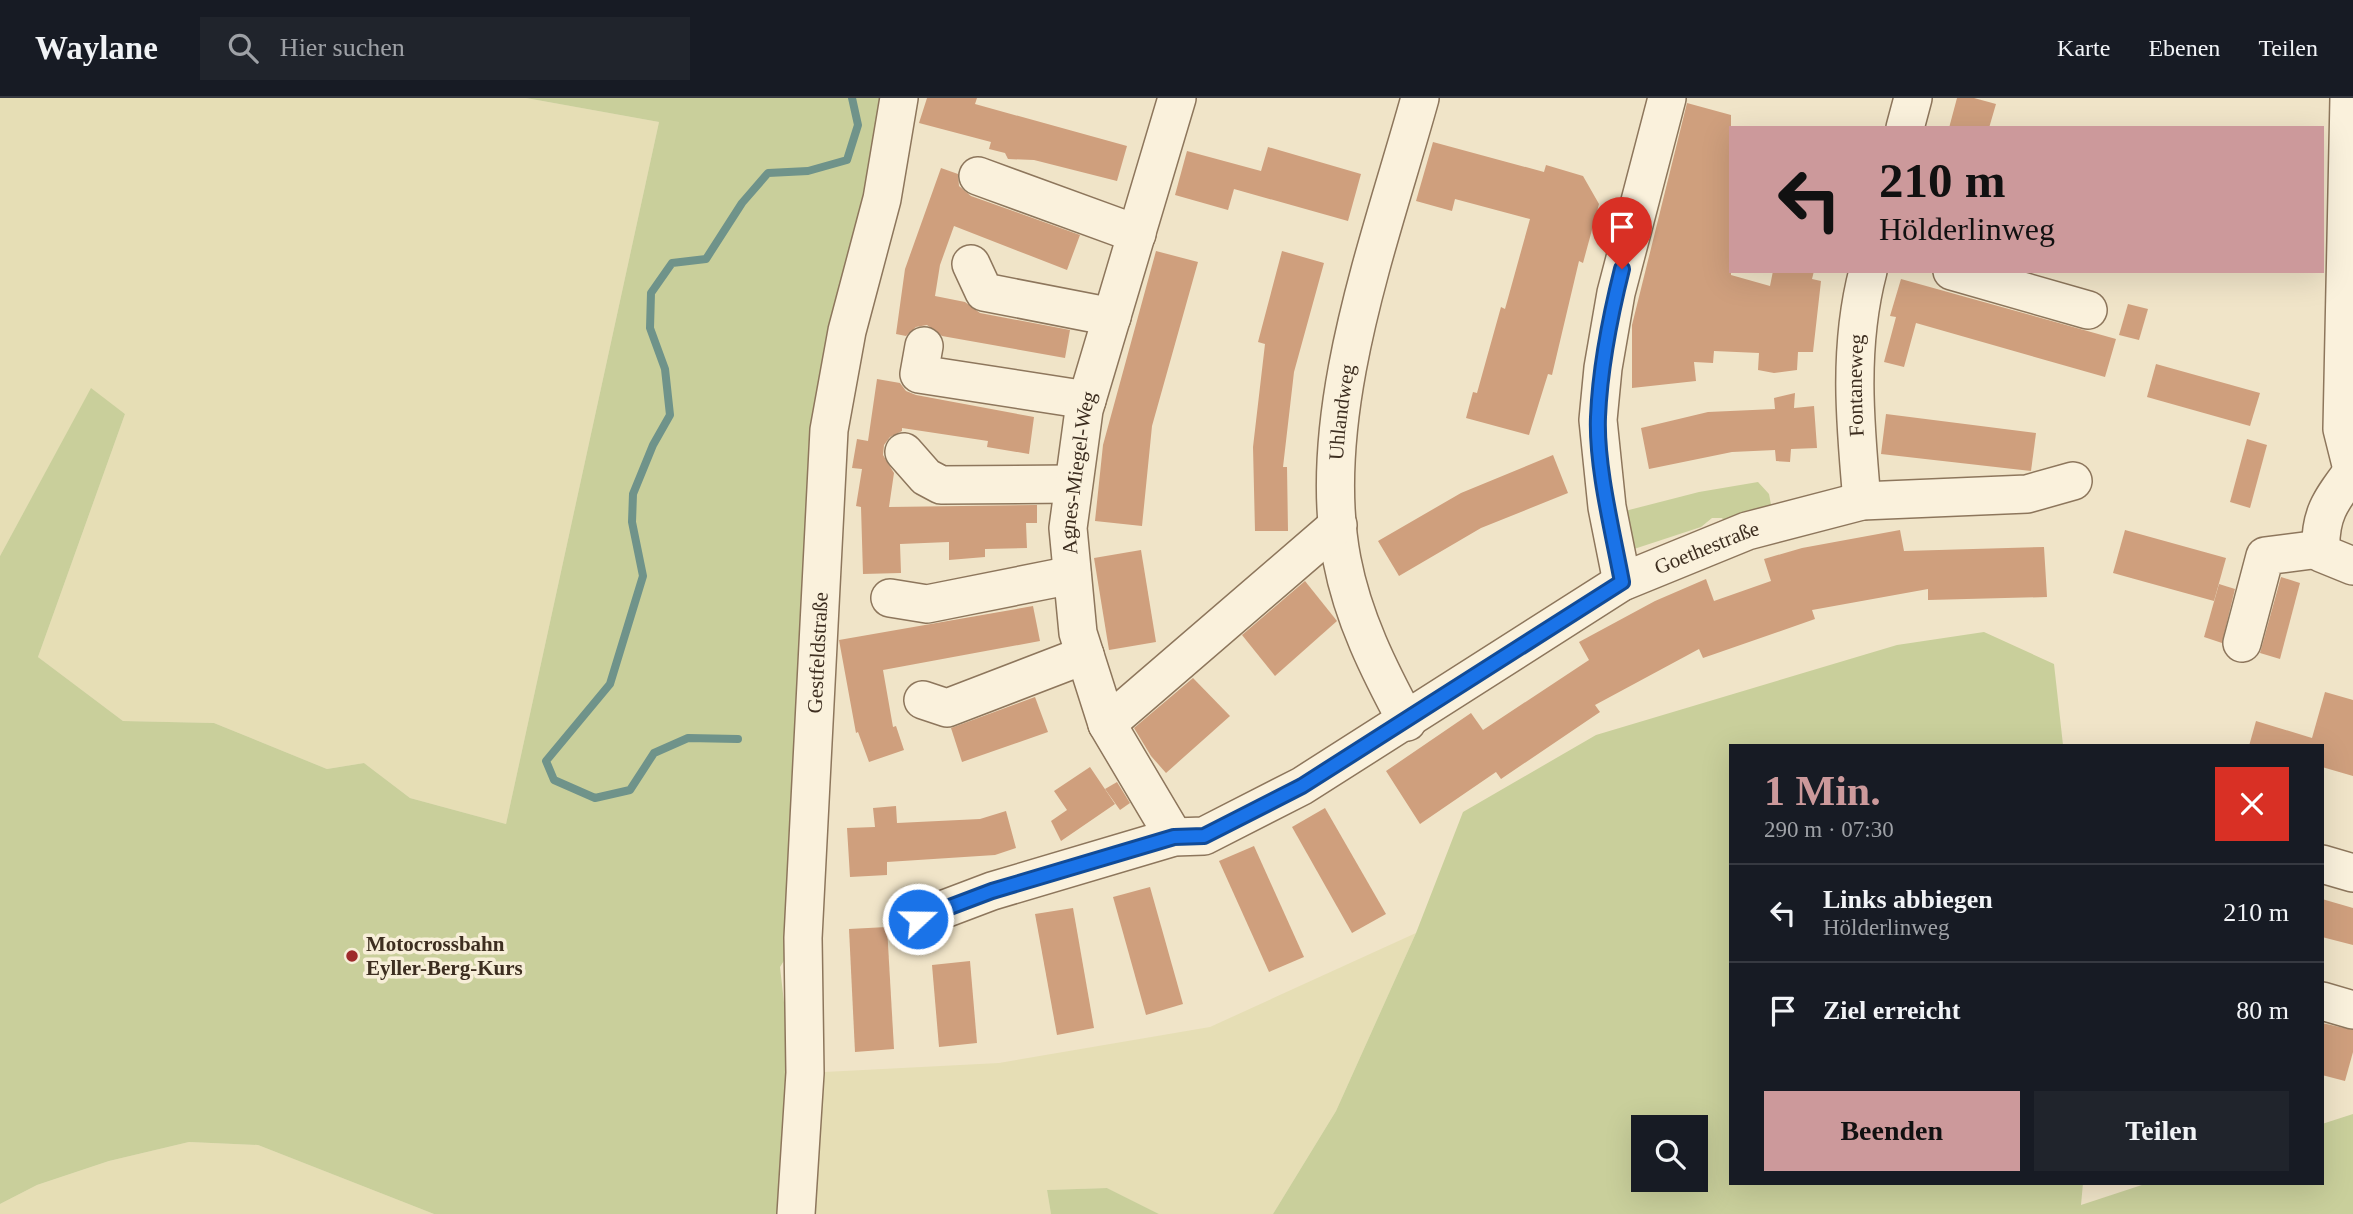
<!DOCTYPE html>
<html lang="de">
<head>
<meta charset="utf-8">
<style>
  :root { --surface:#171b24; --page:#20242c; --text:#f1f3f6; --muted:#9ea1a6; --line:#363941; --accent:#cc999b }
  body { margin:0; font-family:Georgia,serif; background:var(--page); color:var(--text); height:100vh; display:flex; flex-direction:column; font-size:26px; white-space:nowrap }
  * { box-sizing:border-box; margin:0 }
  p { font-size:23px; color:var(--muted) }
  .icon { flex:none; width:38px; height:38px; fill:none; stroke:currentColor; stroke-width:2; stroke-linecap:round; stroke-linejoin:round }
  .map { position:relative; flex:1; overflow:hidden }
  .sheet { position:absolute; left:1729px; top:646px; width:595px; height:441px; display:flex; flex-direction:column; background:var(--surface); border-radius:0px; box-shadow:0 7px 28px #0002 }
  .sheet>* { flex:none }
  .hud { position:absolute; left:1729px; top:28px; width:595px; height:147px; border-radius:0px; box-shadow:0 7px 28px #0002; background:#cc999b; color:#111; overflow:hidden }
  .tools { position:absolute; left:1631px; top:1017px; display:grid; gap:14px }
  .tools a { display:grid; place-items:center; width:77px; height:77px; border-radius:0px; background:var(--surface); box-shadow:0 7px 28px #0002; font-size:35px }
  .pin { position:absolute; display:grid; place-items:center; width:60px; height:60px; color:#fff; margin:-72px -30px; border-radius:50% 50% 50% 0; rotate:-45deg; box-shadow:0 0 7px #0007 }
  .pin .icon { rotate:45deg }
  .me { position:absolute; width:77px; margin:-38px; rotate:69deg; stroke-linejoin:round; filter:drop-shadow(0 0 5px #0008) }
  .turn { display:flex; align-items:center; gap:24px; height:147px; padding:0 35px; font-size:32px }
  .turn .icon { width:91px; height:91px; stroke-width:2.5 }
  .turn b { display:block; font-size:49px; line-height:60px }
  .round { display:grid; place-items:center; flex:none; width:74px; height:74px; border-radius:0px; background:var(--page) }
  .summary { display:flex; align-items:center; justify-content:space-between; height:119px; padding:0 35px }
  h1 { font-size:42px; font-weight:800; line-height:52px; color:var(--accent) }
  .primary-button { display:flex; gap:14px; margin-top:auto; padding:14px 35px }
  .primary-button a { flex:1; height:80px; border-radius:0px; background:var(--accent); color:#111; font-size:28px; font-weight:800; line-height:80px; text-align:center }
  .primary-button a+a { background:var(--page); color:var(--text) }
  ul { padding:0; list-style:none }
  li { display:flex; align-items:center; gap:21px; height:98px; padding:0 35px; border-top:2px solid var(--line) }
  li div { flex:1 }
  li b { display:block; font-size:26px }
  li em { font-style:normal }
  header { display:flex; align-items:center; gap:42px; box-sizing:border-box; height:98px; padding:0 35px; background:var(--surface); border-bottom:2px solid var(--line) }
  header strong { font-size:33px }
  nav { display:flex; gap:38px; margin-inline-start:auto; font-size:24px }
  .search { width:490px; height:63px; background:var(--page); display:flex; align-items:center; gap:18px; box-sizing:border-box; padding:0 24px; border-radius:0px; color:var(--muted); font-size:26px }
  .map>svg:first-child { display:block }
  .farmland { fill:#e6deb5 }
  .green { fill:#c9cf9b; fill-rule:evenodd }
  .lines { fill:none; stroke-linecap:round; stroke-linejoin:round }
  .stream { stroke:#6f938a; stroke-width:8 }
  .building { fill:#cf9f7d }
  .minor-casing { stroke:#8d765c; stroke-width:40 }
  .minor { stroke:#faf1dc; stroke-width:37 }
  .route-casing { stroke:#114b97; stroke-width:18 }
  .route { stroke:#1a73e8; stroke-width:12 }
  .poi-dot { fill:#9e2a2b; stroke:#f7eed8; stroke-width:2.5 }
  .labels { text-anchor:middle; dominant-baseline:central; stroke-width:7; stroke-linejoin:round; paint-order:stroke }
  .street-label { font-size:21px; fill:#3d2e20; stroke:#f7eed8 }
  .poi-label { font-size:21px; font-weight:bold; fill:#3d2e20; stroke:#f7eed8; text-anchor:start }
</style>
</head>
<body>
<header>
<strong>Waylane</strong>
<div class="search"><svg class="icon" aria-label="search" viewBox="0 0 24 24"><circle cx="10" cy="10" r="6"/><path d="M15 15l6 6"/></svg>Hier suchen</div>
<nav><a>Karte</a><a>Ebenen</a><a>Teilen</a></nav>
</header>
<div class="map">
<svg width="2353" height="1116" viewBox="0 0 2353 1116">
  <rect width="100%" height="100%" fill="#f0e4c8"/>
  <!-- farmland -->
  <g class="farmland">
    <path d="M 0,0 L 526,0 L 659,24 L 506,726 L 410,700 L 364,665 L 327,671 L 214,625 L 123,623 L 38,559 L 125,316 L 91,291 L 0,458 Z"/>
    <path d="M 1416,835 L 1336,1013 L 1273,1116 L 1159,1116 L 1107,1090 L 1047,1092 L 1051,1116 L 796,1116 L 805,975 L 999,965 L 1210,929 Z"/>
    <path d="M 189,1044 L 258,1047 L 434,1116 L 0,1116 L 0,1106 L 37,1087 L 109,1063 Z"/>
  </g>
  <!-- green -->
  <g class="green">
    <path d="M 526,0 L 897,0 L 847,233 L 802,834 L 780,869 L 792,976 L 786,1116 L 434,1116 L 258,1047 L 189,1044 L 109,1063 L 37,1087 L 0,1106 L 0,458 L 91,290 L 125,316 L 38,559 L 123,623 L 214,625 L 327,671 L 364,665 L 410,700 L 506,726 L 659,24 Z"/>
    <path d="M 1758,384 L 1769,396 L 1772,412 L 1728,427 L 1722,420 L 1712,420 L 1701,429 L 1631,452 L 1625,413 L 1699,394 Z"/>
    <path d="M 1984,534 L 2054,566 L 2063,647 L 1731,648 L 1731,1085 L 2083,1085 L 2081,1107 L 2148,1085 L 2322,1085 L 2322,1026 L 2353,1016 L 2353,1116 L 1273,1116 L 1336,1013 L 1416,835 L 1463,714 L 1596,637 L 1897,547 ZM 1643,1029 L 1696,1029 L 1696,1082 L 1643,1082 Z"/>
    <path d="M 1107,1090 L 1159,1116 L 1051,1116 L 1047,1092 Z"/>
  </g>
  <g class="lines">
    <!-- stream -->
    <path class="stream" d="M 738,641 L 688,640 L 654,655 L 630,692 L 595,700 L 554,682 L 546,663 L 610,586 L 643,478 L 632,424 L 633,396 L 653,347 L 670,317 L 665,271 L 650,230 L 651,195 L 672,165 L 706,161 L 742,105 L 768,75 L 808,73 L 847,62 L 858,27 L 852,0"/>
  </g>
  <!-- building -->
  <g class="building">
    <path d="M 927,0 L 977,0 L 975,6 L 1127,48 L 1117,83 L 1034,62 L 1008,61 L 1005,55 L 989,51 L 991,44 L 919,25 Z"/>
    <path d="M 1957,0 L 1974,0 L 1996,6 L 1989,30 L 1949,30 Z"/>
    <path d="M 1687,5 L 1731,17 L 1731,177 L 1770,188 L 1773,173 L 1814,173 L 1812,181 L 1821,183 L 1813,254 L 1798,254 L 1797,272 L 1774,275 L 1758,272 L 1759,255 L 1714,253 L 1713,265 L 1694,264 L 1696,283 L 1632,290 L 1632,227 Z"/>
    <path d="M 1433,44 L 1544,74 L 1546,67 L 1583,78 L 1599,106 L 1583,165 L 1579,163 L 1552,277 L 1548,276 L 1529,337 L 1466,320 L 1473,294 L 1477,295 L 1501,209 L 1505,211 L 1530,121 L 1455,101 L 1452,113 L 1416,103 Z"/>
    <path d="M 1268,49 L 1361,76 L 1348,123 L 1234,91 L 1228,112 L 1175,97 L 1187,53 L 1261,73 Z"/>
    <path d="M 941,70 L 958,76 L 959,88 L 971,98 L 1080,137 L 1067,172 L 954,128 L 940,167 L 935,198 L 965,204 L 980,215 L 1070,232 L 1065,260 L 942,238 L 927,227 L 916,229 L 906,238 L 896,236 L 905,171 Z"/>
    <path d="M 1156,153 L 1198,164 L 1152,328 L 1142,428 L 1095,423 L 1103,347 Z"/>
    <path d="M 1282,153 L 1324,165 L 1294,274 L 1283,369 L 1287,369 L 1288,433 L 1255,433 L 1253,349 L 1265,246 L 1258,244 Z"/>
    <path d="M 1901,181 L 2116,241 L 2105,279 L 1916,225 L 1904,269 L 1884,264 L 1896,219 L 1890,218 Z"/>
    <path d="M 2128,206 L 2148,211 L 2139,242 L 2119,237 Z"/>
    <path d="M 2156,266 L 2260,295 L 2250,328 L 2147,299 Z"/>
    <path d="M 877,281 L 900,285 L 906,293 L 916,297 L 1034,319 L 1029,356 L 987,349 L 988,343 L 902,330 L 902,333 L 890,339 L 884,347 L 883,357 L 894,375 L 889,409 L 1037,407 L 1037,425 L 1026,425 L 1027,450 L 985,451 L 985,459 L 949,462 L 949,444 L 900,446 L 901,475 L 863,476 L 861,409 L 856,408 L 862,371 L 852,370 L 857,341 L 868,343 Z"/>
    <path d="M 1795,295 L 1794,310 L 1814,308 L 1817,350 L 1791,351 L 1790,364 L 1776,363 L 1775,352 L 1732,354 L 1649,371 L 1641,330 L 1708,314 L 1775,311 L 1774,300 Z"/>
    <path d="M 1886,316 L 2036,335 L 2031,373 L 1881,356 Z"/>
    <path d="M 2247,341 L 2267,347 L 2250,410 L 2230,404 Z"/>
    <path d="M 1553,357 L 1568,395 L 1481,430 L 1399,478 L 1378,443 L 1461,395 Z"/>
    <path d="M 1900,432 L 1904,453 L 2044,449 L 2047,499 L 1928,502 L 1928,491 L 1812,512 L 1815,521 L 1703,560 L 1699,551 L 1595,607 L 1600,614 L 1501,681 L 1496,674 L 1420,726 L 1386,673 L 1471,615 L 1483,632 L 1589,562 L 1579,544 L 1655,503 L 1706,481 L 1714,503 L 1771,483 L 1764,461 L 1802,450 Z"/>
    <path d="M 2125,432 L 2226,460 L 2214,503 L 2113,475 Z"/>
    <path d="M 1141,452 L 1156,544 L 1109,552 L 1094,460 Z"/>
    <path d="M 2281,479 L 2300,485 L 2280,561 L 2260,555 Z"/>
    <path d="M 1305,483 L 1337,523 L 1275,578 L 1242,537 Z"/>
    <path d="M 2219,486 L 2235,491 L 2222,545 L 2204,539 Z"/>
    <path d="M 1033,508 L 1040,543 L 883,572 L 893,629 L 896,628 L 904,652 L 869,664 L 858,634 L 856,635 L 839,542 Z"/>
    <path d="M 1193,580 L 1230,618 L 1166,675 L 1151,658 L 1134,630 Z"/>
    <path d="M 2325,594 L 2353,602 L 2353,678 L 2322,669 L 2322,648 L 2249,648 L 2256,623 L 2312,640 Z"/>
    <path d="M 1035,599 L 1048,634 L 962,664 L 951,630 Z"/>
    <path d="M 1090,669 L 1115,706 L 1061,743 L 1051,723 L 1067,712 L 1054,693 Z"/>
    <path d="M 1117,684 L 1130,705 L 1120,712 L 1105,691 Z"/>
    <path d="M 896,708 L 897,725 L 980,721 L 1006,713 L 1016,750 L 995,757 L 887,764 L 887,777 L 850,779 L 847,730 L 875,729 L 873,710 Z"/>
    <path d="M 1325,710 L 1386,816 L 1352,835 L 1292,729 Z"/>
    <path d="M 1254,748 L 1304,859 L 1269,874 L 1219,763 Z"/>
    <path d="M 1150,789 L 1183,906 L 1146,917 L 1113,799 Z"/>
    <path d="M 2322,801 L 2353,810 L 2353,847 L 2322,839 Z"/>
    <path d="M 1073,810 L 1094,930 L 1057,937 L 1035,816 Z"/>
    <path d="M 887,829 L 894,951 L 855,954 L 849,831 Z"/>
    <path d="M 970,863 L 977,945 L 939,949 L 932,867 Z"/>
    <path d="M 2322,925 L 2353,932 L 2353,954 L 2345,983 L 2322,977 Z"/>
  </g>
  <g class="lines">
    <!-- minor casing -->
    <g class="minor-casing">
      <g id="minor">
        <path d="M 2349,0 L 2342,331 L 2353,375"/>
        <path d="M 1905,30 L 1913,0"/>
        <path d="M 978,78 L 1137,136"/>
        <path d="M 971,166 L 984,194 L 1112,219"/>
        <path d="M 1952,173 L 2088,212"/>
        <path d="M 924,248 L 919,276 L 1087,302"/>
        <path d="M 904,354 L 926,379 L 941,387 L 1073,386"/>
        <path d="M 2352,374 C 2330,403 2319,418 2321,455 L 2353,468"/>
        <path id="s1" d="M 1862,403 C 1855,325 1848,249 1868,173"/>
        <path d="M 1622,484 L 1607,409 L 1598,322 L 1603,270 L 1616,195 L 1667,0"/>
        <path d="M 890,500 L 927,506 L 1072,477"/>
        <path d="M 2242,545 L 2265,458 L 2320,451"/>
        <path d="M 923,602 L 947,610 L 1085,557"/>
        <path id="s2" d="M 1407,624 C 1379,572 1353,520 1342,462 C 1314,316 1381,141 1420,0"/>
        <path d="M 1107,626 L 1338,427"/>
        <path id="s3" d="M 1174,739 L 1107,626 L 1078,535 L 1068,430 L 1084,312 L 1177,0"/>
        <path d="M 2322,766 L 2353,775"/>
        <path id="s4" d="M 918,821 L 992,793 L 1174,739 L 1204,738 L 1302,688 L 1622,484 L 1747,433 L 1862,403 L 2027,396 L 2073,383"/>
        <path d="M 2322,903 L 2353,912"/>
        <path id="s5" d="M 796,1116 L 805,975 L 803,840 L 829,332 L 847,233 L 882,101 L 899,0"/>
      </g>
    </g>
    <!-- minor -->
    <use href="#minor" class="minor"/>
  </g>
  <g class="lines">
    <!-- route casing -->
    <g class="route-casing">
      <path id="route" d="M 918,821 L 992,793 L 1174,739 L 1204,738 L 1302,688 L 1622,484 C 1613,435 1596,368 1598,319 C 1600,270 1610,219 1622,171"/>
    </g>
    <!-- route -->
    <use href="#route" class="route"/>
  </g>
  <!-- markers -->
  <circle class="poi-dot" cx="352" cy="858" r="7"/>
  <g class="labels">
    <!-- street labels -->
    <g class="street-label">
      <text stroke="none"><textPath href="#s1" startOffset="116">Fontaneweg</textPath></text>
      <text stroke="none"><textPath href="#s2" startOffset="324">Uhlandweg</textPath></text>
      <text stroke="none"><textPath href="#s3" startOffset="388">Agnes-Miegel-Weg</textPath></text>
      <text stroke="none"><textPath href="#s4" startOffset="880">Goethestraße</textPath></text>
      <text stroke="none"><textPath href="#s5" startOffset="562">Gestfeldstraße</textPath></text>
    </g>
    <!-- poi labels -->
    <g class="poi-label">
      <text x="366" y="846">Motocrossbahn<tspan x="366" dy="24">Eyller-Berg-Kurs</tspan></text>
    </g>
  </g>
</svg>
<div class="tools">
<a><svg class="icon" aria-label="search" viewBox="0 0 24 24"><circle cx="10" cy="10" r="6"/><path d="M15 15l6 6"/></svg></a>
</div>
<div class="pin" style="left:1622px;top:171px;background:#d93025"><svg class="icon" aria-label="arrive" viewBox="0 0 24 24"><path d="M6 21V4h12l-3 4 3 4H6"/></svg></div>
<svg class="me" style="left:918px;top:821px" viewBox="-20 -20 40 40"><circle r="17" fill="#1a73e8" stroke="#fff" stroke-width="3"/><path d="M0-11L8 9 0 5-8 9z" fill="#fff"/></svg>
<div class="hud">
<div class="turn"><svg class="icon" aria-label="left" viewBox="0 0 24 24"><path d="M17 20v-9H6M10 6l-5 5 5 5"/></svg><div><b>210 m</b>Hölderlinweg</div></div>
</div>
<section class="sheet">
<div class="summary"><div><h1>1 Min.</h1><p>290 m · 07:30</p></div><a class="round" style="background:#d93025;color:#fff"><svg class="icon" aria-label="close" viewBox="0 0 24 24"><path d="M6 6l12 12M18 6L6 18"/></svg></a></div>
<ul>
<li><svg class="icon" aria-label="left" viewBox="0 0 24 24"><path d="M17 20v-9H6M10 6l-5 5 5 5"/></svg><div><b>Links abbiegen</b><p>Hölderlinweg</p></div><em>210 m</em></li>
<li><svg class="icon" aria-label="arrive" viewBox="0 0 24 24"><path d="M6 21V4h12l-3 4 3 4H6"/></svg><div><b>Ziel erreicht</b></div><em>80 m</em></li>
</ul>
<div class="primary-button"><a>Beenden</a><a>Teilen</a></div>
</section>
</div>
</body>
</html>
